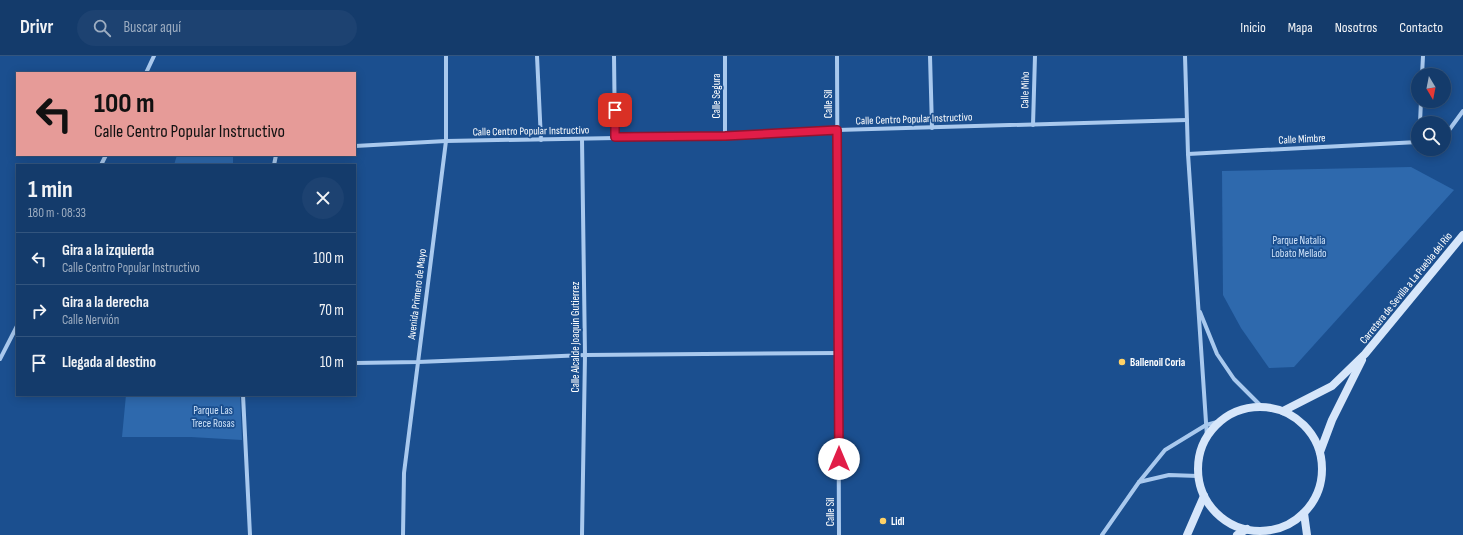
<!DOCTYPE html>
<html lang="es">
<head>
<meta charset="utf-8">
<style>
  :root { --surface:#143b6b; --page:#1d4271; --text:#f1f3f6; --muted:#9dadc1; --line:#33557e }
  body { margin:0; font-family:"Sofia Sans Condensed",sans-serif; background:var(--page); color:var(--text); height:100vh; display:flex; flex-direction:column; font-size:15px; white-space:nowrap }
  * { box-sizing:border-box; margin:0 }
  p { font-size:13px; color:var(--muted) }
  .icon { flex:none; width:22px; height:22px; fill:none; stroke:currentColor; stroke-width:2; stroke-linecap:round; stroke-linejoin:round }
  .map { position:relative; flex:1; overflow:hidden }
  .panel { position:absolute; left:16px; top:108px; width:340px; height:232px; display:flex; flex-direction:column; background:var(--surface); border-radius:0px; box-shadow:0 2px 10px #0003,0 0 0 1px var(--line) }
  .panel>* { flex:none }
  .banner { position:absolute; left:16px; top:16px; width:340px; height:84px; border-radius:0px; box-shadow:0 2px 10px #0003,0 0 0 1px var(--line); background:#e69b98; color:#111; overflow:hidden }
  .needle { width:26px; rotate:170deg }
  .buttons { position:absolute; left:1411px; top:12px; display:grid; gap:8px }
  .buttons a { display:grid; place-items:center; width:40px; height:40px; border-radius:50%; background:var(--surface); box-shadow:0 2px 10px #0003,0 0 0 1px var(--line); font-size:20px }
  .pin { position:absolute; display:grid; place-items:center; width:34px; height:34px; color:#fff; margin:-17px; border-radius:8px; box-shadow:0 2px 6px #0006 }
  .me { position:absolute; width:44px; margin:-22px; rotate:0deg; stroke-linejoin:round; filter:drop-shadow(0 0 3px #0008) }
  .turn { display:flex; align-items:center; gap:14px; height:84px; padding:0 12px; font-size:18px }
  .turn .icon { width:52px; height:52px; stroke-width:2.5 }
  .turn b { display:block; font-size:28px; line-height:34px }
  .round { display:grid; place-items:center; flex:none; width:42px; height:42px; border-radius:21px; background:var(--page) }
  .head { display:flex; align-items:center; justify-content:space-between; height:68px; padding:0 12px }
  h1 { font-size:24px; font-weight:700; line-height:30px }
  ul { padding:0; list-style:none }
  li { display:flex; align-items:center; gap:12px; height:52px; padding:0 12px; border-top:1px solid var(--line) }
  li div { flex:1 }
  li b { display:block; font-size:15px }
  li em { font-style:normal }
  header { display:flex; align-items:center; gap:24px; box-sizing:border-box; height:56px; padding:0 20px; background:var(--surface); border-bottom:1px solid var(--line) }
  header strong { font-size:19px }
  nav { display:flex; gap:22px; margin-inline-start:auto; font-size:14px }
  .search { width:280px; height:36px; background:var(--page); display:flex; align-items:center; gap:10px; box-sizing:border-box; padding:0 14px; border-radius:22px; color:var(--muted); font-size:15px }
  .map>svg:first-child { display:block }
  .green { fill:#2e69ad }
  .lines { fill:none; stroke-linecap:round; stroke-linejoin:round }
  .street { stroke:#a9c9ee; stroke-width:4 }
  .secondary { stroke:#d6e6fa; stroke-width:8 }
  .route-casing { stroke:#92132f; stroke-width:10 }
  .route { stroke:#e11d48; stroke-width:7 }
  .poi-dot { fill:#ffd166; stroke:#1b4f8f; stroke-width:1.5 }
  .labels { text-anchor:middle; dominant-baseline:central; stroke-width:3.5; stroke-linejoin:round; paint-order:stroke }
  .street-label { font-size:11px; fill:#fff; stroke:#1b4f8f }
  .park-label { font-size:11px; fill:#cfe3fa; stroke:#1b4f8f }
  .poi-label { font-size:11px; font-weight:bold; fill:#fff; stroke:#1b4f8f; text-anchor:start }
</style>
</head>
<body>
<header>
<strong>Drivr</strong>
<div class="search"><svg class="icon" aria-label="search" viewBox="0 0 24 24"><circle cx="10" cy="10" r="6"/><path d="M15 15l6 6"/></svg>Buscar aquí</div>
<nav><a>Inicio</a><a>Mapa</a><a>Nosotros</a><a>Contacto</a></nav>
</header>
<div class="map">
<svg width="1463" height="479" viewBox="0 0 1463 479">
  <rect width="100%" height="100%" fill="#1b4f8f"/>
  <!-- green -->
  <g class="green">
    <path d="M 177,99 L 233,99 L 233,109 L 174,109 Z"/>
    <path d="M 1411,111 L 1454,134 L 1294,311 L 1269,312 L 1241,272 L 1223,239 L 1222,115 Z"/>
    <path d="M 126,339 L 240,339 L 242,384 L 191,381 L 122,381 Z"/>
  </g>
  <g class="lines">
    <!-- street -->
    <g class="street">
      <path d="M 537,0 L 541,84"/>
      <path d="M 614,0 L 615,81"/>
      <path d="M 725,0 L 725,80"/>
      <path d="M 837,0 L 839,479"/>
      <path d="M 930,0 L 932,72"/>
      <path d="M 1185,0 L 1188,98 L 1207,381"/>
      <path d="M 146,17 L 154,0"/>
      <path d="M 1422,19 L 1423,0"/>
      <path d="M 1420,67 L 1421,45"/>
      <path d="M 1033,69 L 1035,0"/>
      <path d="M 1444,81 L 1463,55"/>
      <path d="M 355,90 L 446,85 L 725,80 L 837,74 L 1187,64"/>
      <path d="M 1188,98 L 1418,86"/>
      <path d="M 101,109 L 106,99"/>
      <path d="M 274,109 L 276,99"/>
      <path d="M 1200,256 L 1217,298 L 1234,323 L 1262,351"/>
      <path d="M 0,303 L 17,270"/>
      <path d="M 355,307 L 418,306 L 585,299 L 838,297"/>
      <path d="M 243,339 L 250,479"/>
      <path d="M 1139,426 L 1169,419 L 1198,420"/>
      <path d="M 403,479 L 404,417 L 446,85 L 446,0"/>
      <path d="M 582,479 L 585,299 L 582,83"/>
      <path d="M 1102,479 L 1139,426 L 1165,394 L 1206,369 L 1221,365"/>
    </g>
    <!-- secondary -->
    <g class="secondary">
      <circle cx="1260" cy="413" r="62"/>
      <path d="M 1283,355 L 1332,330 L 1365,298 L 1463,179"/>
      <path d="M 1320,396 L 1332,364 L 1362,304"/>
      <path d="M 1304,457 L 1307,479"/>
      <path d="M 1187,479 L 1204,440"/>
      <path d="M 1237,479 L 1247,473"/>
    </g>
  </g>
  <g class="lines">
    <!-- route casing -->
    <g class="route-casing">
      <path id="route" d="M 615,54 L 615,81 L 725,80 L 837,74 L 839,403"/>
    </g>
    <!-- route -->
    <use href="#route" class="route"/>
  </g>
  <!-- markers -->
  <g class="poi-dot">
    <circle cx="1122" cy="306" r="4"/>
    <circle cx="883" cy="465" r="4"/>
  </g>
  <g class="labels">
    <!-- street labels -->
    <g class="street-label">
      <text transform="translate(1025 34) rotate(-89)">Calle Miño</text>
      <text transform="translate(716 40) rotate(-90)">Calle Segura</text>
      <text transform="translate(828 48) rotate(-90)">Calle Sil</text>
      <text transform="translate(914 63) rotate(-2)">Calle Centro Popular Instructivo</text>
      <text transform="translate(531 75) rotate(-1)">Calle Centro Popular Instructivo</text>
      <text transform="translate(1302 83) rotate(-3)">Calle Mimbre</text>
      <text transform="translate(1406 232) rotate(-51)">Carretera de Sevilla a La Puebla del Río</text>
      <text transform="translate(417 238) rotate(-83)">Avenida Primero de Mayo</text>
      <text transform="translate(575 281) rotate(-90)">Calle Alcalde Joaquin Gutierrez</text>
      <text transform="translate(830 456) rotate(-90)">Calle Sil</text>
    </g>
    <!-- park labels -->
    <g class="park-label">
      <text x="1299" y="184">Parque Natalia<tspan x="1299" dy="13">Lobato Mellado</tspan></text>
      <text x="213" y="354">Parque Las<tspan x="213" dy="13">Trece Rosas</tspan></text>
    </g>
    <!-- poi labels -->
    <g class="poi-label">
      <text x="1130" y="306">Ballenoil Coria</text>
      <text x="891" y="465">Lidl</text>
    </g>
  </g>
</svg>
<div class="buttons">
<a><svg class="needle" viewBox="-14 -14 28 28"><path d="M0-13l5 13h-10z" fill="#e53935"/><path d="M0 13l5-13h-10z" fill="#9dadc1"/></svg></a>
<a><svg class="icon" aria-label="search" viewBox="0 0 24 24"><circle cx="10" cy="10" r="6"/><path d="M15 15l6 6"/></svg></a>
</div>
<div class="pin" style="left:615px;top:54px;background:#d93025"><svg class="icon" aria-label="arrive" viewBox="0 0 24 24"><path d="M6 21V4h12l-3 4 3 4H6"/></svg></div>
<svg class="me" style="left:839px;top:403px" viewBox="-20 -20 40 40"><circle r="19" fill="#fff"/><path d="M0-13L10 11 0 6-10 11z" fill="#e11d48"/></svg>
<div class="banner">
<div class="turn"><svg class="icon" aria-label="left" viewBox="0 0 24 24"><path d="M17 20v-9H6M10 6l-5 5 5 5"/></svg><div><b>100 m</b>Calle Centro Popular Instructivo</div></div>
</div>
<section class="panel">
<div class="head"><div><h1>1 min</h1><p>180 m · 08:33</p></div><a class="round"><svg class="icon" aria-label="close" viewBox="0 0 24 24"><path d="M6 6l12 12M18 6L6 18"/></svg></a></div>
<ul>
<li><svg class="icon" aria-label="left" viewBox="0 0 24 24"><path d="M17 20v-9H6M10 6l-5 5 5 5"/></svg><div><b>Gira a la izquierda</b><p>Calle Centro Popular Instructivo</p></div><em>100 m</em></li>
<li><svg class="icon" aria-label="right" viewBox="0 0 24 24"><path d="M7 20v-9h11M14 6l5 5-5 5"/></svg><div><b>Gira a la derecha</b><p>Calle Nervión</p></div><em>70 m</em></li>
<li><svg class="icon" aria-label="arrive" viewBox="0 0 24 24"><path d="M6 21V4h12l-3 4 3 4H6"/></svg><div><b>Llegada al destino</b></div><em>10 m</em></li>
</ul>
</section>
</div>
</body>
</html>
